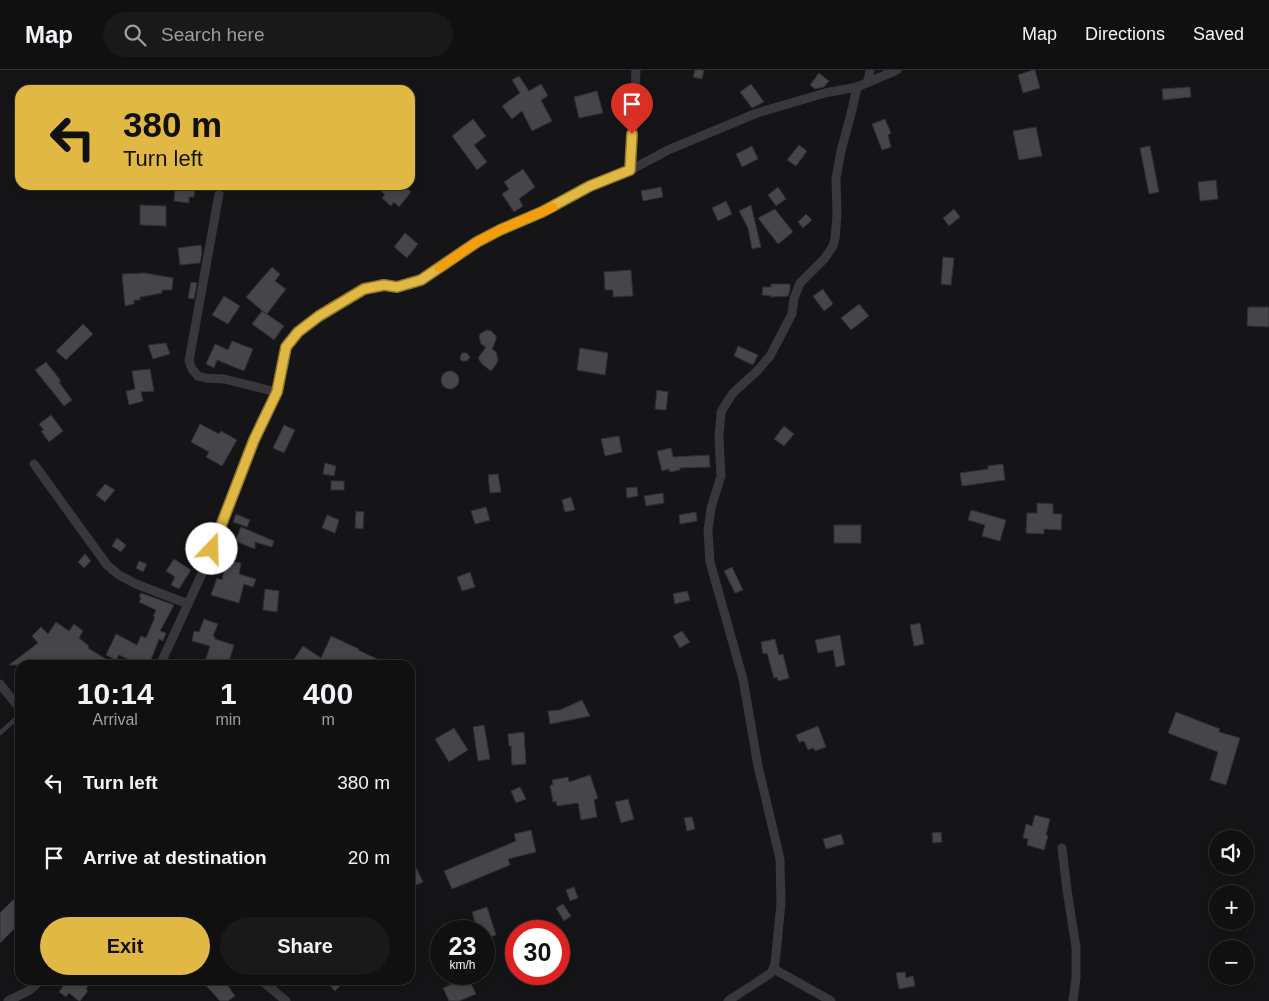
<!DOCTYPE html>
<html lang="en">
<head>
<meta charset="utf-8">
<style>
  :root { --surface:#101011; --page:#19191a; --text:#f1f3f6; --muted:#9c9d9f; --line:#303031; --accent:#e1b843 }
  body { margin:0; font-family:Helvetica,sans-serif; background:var(--page); color:var(--text); height:100vh; display:flex; flex-direction:column; font-size:19px; white-space:nowrap }
  * { box-sizing:border-box; margin:0 }
  p { font-size:16px; color:var(--muted) }
  .icon { flex:none; width:28px; height:28px; fill:none; stroke:currentColor; stroke-width:2; stroke-linecap:round; stroke-linejoin:round }
  .map { position:relative; flex:1; overflow:hidden }
  .panel { position:absolute; left:15px; top:590px; width:400px; height:325px; display:flex; flex-direction:column; background:var(--surface); border-radius:15px; box-shadow:0 2px 12px #0003,0 0 0 1px var(--line) }
  .panel>* { flex:none }
  .top-card { position:absolute; left:15px; top:15px; width:400px; height:105px; border-radius:15px; box-shadow:0 2px 12px #0003,0 0 0 1px var(--line); background:#e1b843; color:#111; overflow:hidden }
  .buttons { position:absolute; left:1209px; top:760px; display:grid; gap:10px }
  .buttons a { display:grid; place-items:center; width:45px; height:45px; border-radius:50%; background:var(--surface); box-shadow:0 2px 12px #0003,0 0 0 1px var(--line); font-size:25px }
  .speed { position:absolute; left:430px; top:850px; display:flex; gap:10px; font-size:25px; font-weight:700; text-align:center }
  .speed>* { display:grid; place-content:center; width:65px; height:65px; border-radius:50%; background:var(--surface); box-shadow:0 2px 12px #0003,0 0 0 1px var(--line); line-height:1 }
  .speed small { font-size:12px; font-weight:400 }
  .speed .limit { border:8px solid #d22; background:#fff; color:#111 }
  .pin { position:absolute; display:grid; place-items:center; width:42px; height:42px; color:#fff; margin:-51px -21px; border-radius:50% 50% 50% 0; rotate:-45deg; box-shadow:0 0 5px #0007 }
  .pin .icon { rotate:45deg }
  .me { position:absolute; width:55px; margin:-28px; rotate:21deg; stroke-linejoin:round; filter:drop-shadow(0 0 4px #0008) }
  .turn { display:flex; align-items:center; gap:18px; height:105px; padding:0 25px; font-size:22px }
  .turn .icon { width:65px; height:65px; stroke-width:2.5 }
  .turn b { display:block; font-size:35px; line-height:42px }
  .eta { display:flex; justify-content:space-evenly; align-items:center; height:85px; text-align:center }
  .eta b { font-size:30px; font-weight:600; line-height:35px }
  .button { display:flex; gap:10px; margin-top:auto; padding:10px 25px }
  .button a { flex:1; height:58px; border-radius:30px; background:var(--accent); color:#111; font-size:20px; font-weight:600; line-height:58px; text-align:center }
  .button a+a { background:var(--page); color:var(--text) }
  ul { padding:0; list-style:none }
  li { display:flex; align-items:center; gap:15px; height:75px; padding:0 25px }
  li div { flex:1 }
  li b { display:block; font-size:19px }
  li em { font-style:normal }
  header { display:flex; align-items:center; gap:30px; box-sizing:border-box; height:70px; padding:0 25px; background:var(--surface); border-bottom:1px solid var(--line) }
  header strong { font-size:24px }
  nav { display:flex; gap:28px; margin-inline-start:auto; font-size:18px }
  .search { width:350px; height:45px; background:var(--page); display:flex; align-items:center; gap:12px; box-sizing:border-box; padding:0 18px; border-radius:28px; color:var(--muted); font-size:19px }
  .map>svg:first-child { display:block }
  .building { fill:#45454a; stroke:#302f33 }
  .lines { fill:none; stroke-linecap:round; stroke-linejoin:round }
  .service { stroke:#37373c; stroke-width:4.5 }
  .minor { stroke:#37373c; stroke-width:9 }
  .route-casing { stroke:#92782c; stroke-width:12 }
  .route { stroke:#e1b843; stroke-width:9 }
  .slow { stroke:#f59e0b; stroke-width:9 }
</style>
</head>
<body>
<header>
<strong>Map</strong>
<div class="search"><svg class="icon" aria-label="search" viewBox="0 0 24 24"><circle cx="10" cy="10" r="6"/><path d="M15 15l6 6"/></svg>Search here</div>
<nav><a>Map</a><a>Directions</a><a>Saved</a></nav>
</header>
<div class="map">
<svg width="1269" height="931" viewBox="0 0 1269 931">
  <rect width="100%" height="100%" fill="#151517"/>
  <!-- building -->
  <g class="building">
    <path d="M 695,0 L 704,0 L 702,9 L 693,7 Z"/>
    <path d="M 1033,0 L 1035,0 L 1040,18 L 1023,23 L 1018,5 Z"/>
    <path d="M 819,3 L 829,11 L 824,17 L 815,19 L 810,15 Z"/>
    <path d="M 519,6 L 529,21 L 541,14 L 548,26 L 541,30 L 552,51 L 532,61 L 522,41 L 512,49 L 502,36 L 520,23 L 512,10 Z"/>
    <path d="M 751,14 L 764,32 L 752,38 L 740,22 Z"/>
    <path d="M 1190,17 L 1191,27 L 1163,30 L 1162,19 Z"/>
    <path d="M 597,21 L 603,43 L 579,48 L 574,27 Z"/>
    <path d="M 473,49 L 486,66 L 474,75 L 487,92 L 477,100 L 452,66 Z"/>
    <path d="M 885,49 L 891,63 L 888,65 L 891,77 L 882,80 L 872,54 Z"/>
    <path d="M 1036,57 L 1042,86 L 1019,90 L 1013,61 Z"/>
    <path d="M 799,75 L 807,81 L 796,96 L 787,90 Z"/>
    <path d="M 752,76 L 758,89 L 742,97 L 736,84 Z"/>
    <path d="M 1150,76 L 1159,122 L 1149,124 L 1140,78 Z"/>
    <path d="M 523,99 L 535,117 L 519,129 L 523,136 L 514,142 L 502,124 L 509,119 L 504,112 Z"/>
    <path d="M 1216,110 L 1218,129 L 1200,131 L 1198,112 Z"/>
    <path d="M 175,115 L 195,116 L 194,127 L 189,127 L 189,133 L 174,131 Z"/>
    <path d="M 374,115 L 403,115 L 411,122 L 399,137 L 394,132 L 391,136 L 382,128 L 385,125 Z"/>
    <path d="M 661,117 L 663,127 L 643,131 L 641,121 Z"/>
    <path d="M 778,117 L 786,129 L 776,136 L 768,125 Z"/>
    <path d="M 726,131 L 732,144 L 718,151 L 712,138 Z"/>
    <path d="M 140,135 L 166,136 L 166,156 L 140,155 Z"/>
    <path d="M 751,135 L 761,177 L 752,179 L 748,158 L 739,141 Z"/>
    <path d="M 775,139 L 793,162 L 778,174 L 758,148 Z"/>
    <path d="M 954,139 L 960,147 L 949,156 L 943,148 Z"/>
    <path d="M 806,144 L 812,150 L 803,158 L 798,152 Z"/>
    <path d="M 405,163 L 418,174 L 407,188 L 394,177 Z"/>
    <path d="M 201,175 L 202,183 L 200,193 L 180,195 L 178,178 Z"/>
    <path d="M 943,187 L 954,188 L 951,215 L 941,214 Z"/>
    <path d="M 272,197 L 280,204 L 275,211 L 286,219 L 267,244 L 284,256 L 274,270 L 252,254 L 262,241 L 266,244 L 246,227 Z"/>
    <path d="M 631,200 L 633,226 L 613,227 L 613,220 L 605,220 L 604,202 Z"/>
    <path d="M 145,203 L 173,208 L 172,220 L 162,220 L 162,223 L 140,227 L 140,230 L 134,230 L 134,234 L 125,236 L 122,204 Z"/>
    <path d="M 191,212 L 197,213 L 194,229 L 188,228 Z"/>
    <path d="M 771,214 L 790,214 L 790,220 L 788,226 L 771,227 L 771,226 L 762,225 L 763,217 L 771,217 Z"/>
    <path d="M 823,219 L 833,234 L 824,241 L 813,226 Z"/>
    <path d="M 224,226 L 240,236 L 228,254 L 212,245 Z"/>
    <path d="M 859,234 L 869,246 L 851,260 L 841,248 Z"/>
    <path d="M 1248,237 L 1269,237 L 1269,257 L 1247,256 Z"/>
    <path d="M 83,254 L 93,264 L 66,290 L 56,281 Z"/>
    <path d="M 487,260 L 491,261 L 496,266 L 496,270 L 492,279 L 496,282 L 498,289 L 497,293 L 491,301 L 482,294 L 478,288 L 486,277 L 481,274 L 479,266 L 481,263 Z"/>
    <path d="M 232,271 L 253,279 L 244,301 L 217,290 L 214,298 L 206,294 L 215,274 L 228,280 Z"/>
    <path d="M 166,273 L 170,284 L 153,289 L 148,275 Z"/>
    <path d="M 738,276 L 758,285 L 753,295 L 734,286 Z"/>
    <path d="M 580,278 L 608,283 L 605,305 L 577,300 Z"/>
    <path d="M 462,283 L 467,283 L 470,287 L 467,291 L 461,291 L 460,287 Z"/>
    <path d="M 46,292 L 61,311 L 59,312 L 72,330 L 64,336 L 35,300 Z"/>
    <path d="M 150,299 L 154,321 L 141,322 L 143,331 L 129,335 L 126,321 L 135,319 L 132,301 Z"/>
    <circle cx="450" cy="310" r="9"/>
    <path d="M 657,320 L 668,322 L 666,340 L 655,339 Z"/>
    <path d="M 51,345 L 63,361 L 49,372 L 41,361 L 44,360 L 39,354 Z"/>
    <path d="M 200,354 L 219,364 L 221,361 L 237,370 L 222,396 L 206,387 L 209,382 L 191,372 Z"/>
    <path d="M 284,355 L 295,360 L 284,383 L 273,378 Z"/>
    <path d="M 784,356 L 794,364 L 784,376 L 774,369 Z"/>
    <path d="M 619,366 L 622,382 L 605,386 L 601,369 Z"/>
    <path d="M 671,378 L 673,387 L 709,385 L 710,397 L 680,398 L 680,400 L 670,402 L 669,399 L 662,401 L 657,381 Z"/>
    <path d="M 325,393 L 336,396 L 334,406 L 323,404 Z"/>
    <path d="M 1003,394 L 1005,410 L 962,416 L 960,403 L 988,399 L 988,396 Z"/>
    <path d="M 498,404 L 501,422 L 490,423 L 488,405 Z"/>
    <rect x="331" y="411" width="13" height="9"/>
    <path d="M 105,414 L 115,420 L 105,432 L 96,425 Z"/>
    <path d="M 637,417 L 638,426 L 627,428 L 626,418 Z"/>
    <path d="M 663,423 L 664,433 L 646,436 L 644,426 Z"/>
    <path d="M 571,427 L 575,440 L 565,442 L 562,430 Z"/>
    <path d="M 1037,433 L 1053,434 L 1053,444 L 1062,444 L 1061,460 L 1044,459 L 1044,464 L 1026,463 L 1027,443 L 1037,443 Z"/>
    <path d="M 486,437 L 490,450 L 475,454 L 471,441 Z"/>
    <path d="M 971,440 L 1006,450 L 1000,471 L 982,466 L 985,455 L 968,450 Z"/>
    <path d="M 356,441 L 364,442 L 363,459 L 355,458 Z"/>
    <path d="M 696,442 L 697,451 L 680,454 L 679,445 Z"/>
    <path d="M 236,444 L 250,450 L 247,457 L 233,452 Z"/>
    <path d="M 327,445 L 339,450 L 335,463 L 322,458 Z"/>
    <rect x="834" y="455" width="27" height="18"/>
    <path d="M 241,457 L 274,471 L 272,477 L 255,472 L 255,479 L 235,471 Z"/>
    <path d="M 117,468 L 126,475 L 121,482 L 112,476 Z"/>
    <path d="M 85,484 L 91,491 L 84,498 L 78,492 Z"/>
    <path d="M 174,489 L 191,500 L 179,519 L 171,515 L 175,507 L 166,501 Z"/>
    <path d="M 226,490 L 241,493 L 239,504 L 256,509 L 253,517 L 244,514 L 239,533 L 211,525 L 217,508 L 222,510 Z"/>
    <path d="M 139,491 L 147,494 L 143,502 L 136,498 Z"/>
    <path d="M 732,497 L 743,520 L 735,523 L 724,501 Z"/>
    <path d="M 470,502 L 475,517 L 462,521 L 457,507 Z"/>
    <path d="M 265,519 L 279,521 L 277,542 L 263,540 Z"/>
    <path d="M 687,521 L 690,530 L 675,534 L 673,524 Z"/>
    <path d="M 141,523 L 174,535 L 160,561 L 166,563 L 163,571 L 159,569 L 149,595 L 132,595 L 134,592 L 119,585 L 116,590 L 106,585 L 116,564 L 137,575 L 141,566 L 146,568 L 155,547 L 153,546 L 156,540 L 139,532 L 141,528 L 139,527 Z"/>
    <path d="M 204,549 L 218,554 L 213,566 L 215,567 L 215,569 L 234,575 L 228,595 L 204,595 L 210,576 L 192,571 L 194,561 L 199,562 Z"/>
    <path d="M 56,552 L 69,561 L 74,554 L 83,561 L 79,568 L 89,576 L 88,578 L 106,589 L 102,595 L 9,595 L 38,573 L 32,566 L 41,557 L 48,564 Z"/>
    <path d="M 920,553 L 924,574 L 914,576 L 910,555 Z"/>
    <path d="M 682,561 L 690,572 L 680,578 L 673,566 Z"/>
    <path d="M 840,565 L 845,595 L 836,597 L 833,580 L 818,583 L 815,570 Z"/>
    <path d="M 331,566 L 359,579 L 358,580 L 390,595 L 290,595 L 303,576 L 321,588 Z"/>
    <path d="M 775,569 L 779,585 L 783,584 L 789,608 L 778,611 L 777,607 L 774,608 L 767,583 L 763,584 L 761,572 Z"/>
    <path d="M 582,630 L 590,646 L 550,654 L 548,641 L 560,640 Z"/>
    <path d="M 1176,642 L 1220,659 L 1219,662 L 1240,668 L 1226,715 L 1210,710 L 1218,682 L 1168,663 Z"/>
    <path d="M 484,655 L 490,689 L 478,691 L 473,657 Z"/>
    <path d="M 818,656 L 826,677 L 815,681 L 813,678 L 808,680 L 804,671 L 799,672 L 796,665 Z"/>
    <path d="M 454,658 L 468,680 L 449,692 L 435,669 Z"/>
    <path d="M 524,662 L 526,694 L 512,695 L 511,676 L 509,676 L 508,664 Z"/>
    <path d="M 590,705 L 598,728 L 594,730 L 597,747 L 581,750 L 578,733 L 557,736 L 556,731 L 553,732 L 550,715 L 553,715 L 552,710 L 568,707 L 569,712 Z"/>
    <path d="M 520,717 L 526,729 L 516,733 L 511,721 Z"/>
    <path d="M 628,729 L 634,749 L 621,753 L 615,732 Z"/>
    <path d="M 1035,745 L 1050,749 L 1046,765 L 1048,766 L 1044,780 L 1027,775 L 1028,769 L 1023,768 L 1026,754 L 1032,756 Z"/>
    <path d="M 692,747 L 695,759 L 687,761 L 684,748 Z"/>
    <path d="M 531,760 L 536,782 L 508,789 L 510,795 L 452,819 L 444,801 L 516,771 L 514,764 Z"/>
    <path d="M 941,762 L 942,772 L 933,773 L 932,763 Z"/>
    <path d="M 841,764 L 844,774 L 826,779 L 823,769 Z"/>
    <path d="M 410,785 L 423,812 L 410,818 Z"/>
    <path d="M 574,817 L 578,828 L 570,831 L 566,820 Z"/>
    <path d="M 20,823 L 20,853 L 0,873 L 0,843 Z"/>
    <path d="M 563,834 L 571,846 L 564,851 L 556,838 Z"/>
    <path d="M 487,837 L 496,865 L 484,869 L 484,861 L 478,861 L 472,842 Z"/>
    <path d="M 905,902 L 906,908 L 913,906 L 915,916 L 899,919 L 896,903 Z"/>
    <path d="M 468,907 L 476,924 L 459,931 L 449,931 L 443,918 Z"/>
    <path d="M 71,910 L 93,910 L 86,919 L 88,921 L 80,931 L 79,931 L 69,923 L 66,927 L 59,922 L 66,912 L 68,914 Z"/>
    <path d="M 201,910 L 224,910 L 235,926 L 228,931 L 220,931 Z"/>
    <path d="M 325,910 L 346,910 L 335,921 Z"/>
  </g>
  <g class="lines">
    <!-- service -->
    <path class="service" d="M 0,663 L 20,645"/>
    <!-- minor -->
    <g class="minor">
      <path d="M 868,11 L 870,0"/>
      <path d="M 631,100 L 636,0"/>
      <path d="M 219,124 L 189,291 L 192,299 L 198,306 L 206,308 L 224,309 L 277,322"/>
      <path d="M 34,394 L 107,495 L 119,505 L 136,514 L 188,534"/>
      <path d="M 160,595 L 205,497 L 254,370 L 277,322 L 286,277 L 298,262 L 319,246 L 364,219 L 384,215 L 397,217 L 411,214 L 421,210 L 477,172 L 523,150 L 542,142 L 590,116 L 631,100 L 668,80 L 757,43 L 825,23 L 857,17 L 897,0"/>
      <path d="M 0,614 L 20,639"/>
      <path d="M 1062,778 L 1067,820 L 1076,877 L 1076,908 L 1073,931"/>
      <path d="M 774,899 L 831,931"/>
      <path d="M 261,910 L 286,931"/>
      <path d="M 8,931 L 30,920 L 41,910"/>
      <path d="M 728,931 L 771,903 L 775,894 L 781,833 L 780,789 L 758,696 L 743,609 L 710,492 L 708,460 L 711,438 L 721,406 L 719,368 L 721,342 L 727,332 L 733,323 L 757,301 L 770,286 L 792,244 L 794,228 L 800,213 L 825,188 L 833,176 L 835,169 L 837,145 L 836,109 L 841,81 L 852,40 L 857,17"/>
    </g>
  </g>
  <g class="lines">
    <!-- route casing -->
    <g class="route-casing">
      <path id="route" d="M 212,479 L 254,370 L 277,322 L 286,277 L 298,262 L 319,246 L 364,219 L 384,215 L 397,217 L 421,210 L 477,172 L 500,160 L 542,142 L 590,116 L 630,100 L 632,64"/>
    </g>
    <!-- route -->
    <use href="#route" class="route"/>
    <!-- slow -->
    <path class="slow" d="M 439,198 L 477,172 L 500,160 L 553,137"/>
  </g>
</svg>
<div class="buttons">
<a><svg class="icon" aria-label="sound" viewBox="0 0 24 24"><path d="M4 9h4l5-4v14l-5-4H4zM17 9q2 3 0 6"/></svg></a>
<a>+</a>
<a>−</a>
</div>
<div class="speed"><div>23<small>km/h</small></div><div class="limit">30</div></div>
<div class="pin" style="left:632px;top:64px;background:#d93025"><svg class="icon" aria-label="arrive" viewBox="0 0 24 24"><path d="M6 21V4h12l-3 4 3 4H6"/></svg></div>
<svg class="me" style="left:212px;top:479px" viewBox="-20 -20 40 40"><circle r="19" fill="#fff"/><path d="M0-13L10 11 0 6-10 11z" fill="#e1b843"/></svg>
<div class="top-card">
<div class="turn"><svg class="icon" aria-label="left" viewBox="0 0 24 24"><path d="M17 20v-9H6M10 6l-5 5 5 5"/></svg><div><b>380 m</b>Turn left</div></div>
</div>
<section class="panel">
<div class="eta">
<div><b>10:14</b><p>Arrival</p></div>
<div><b>1</b><p>min</p></div>
<div><b>400</b><p>m</p></div>
</div>
<ul>
<li><svg class="icon" aria-label="left" viewBox="0 0 24 24"><path d="M17 20v-9H6M10 6l-5 5 5 5"/></svg><div><b>Turn left</b></div><em>380 m</em></li>
<li><svg class="icon" aria-label="arrive" viewBox="0 0 24 24"><path d="M6 21V4h12l-3 4 3 4H6"/></svg><div><b>Arrive at destination</b></div><em>20 m</em></li>
</ul>
<div class="button"><a>Exit</a><a>Share</a></div>
</section>
</div>
</body>
</html>
